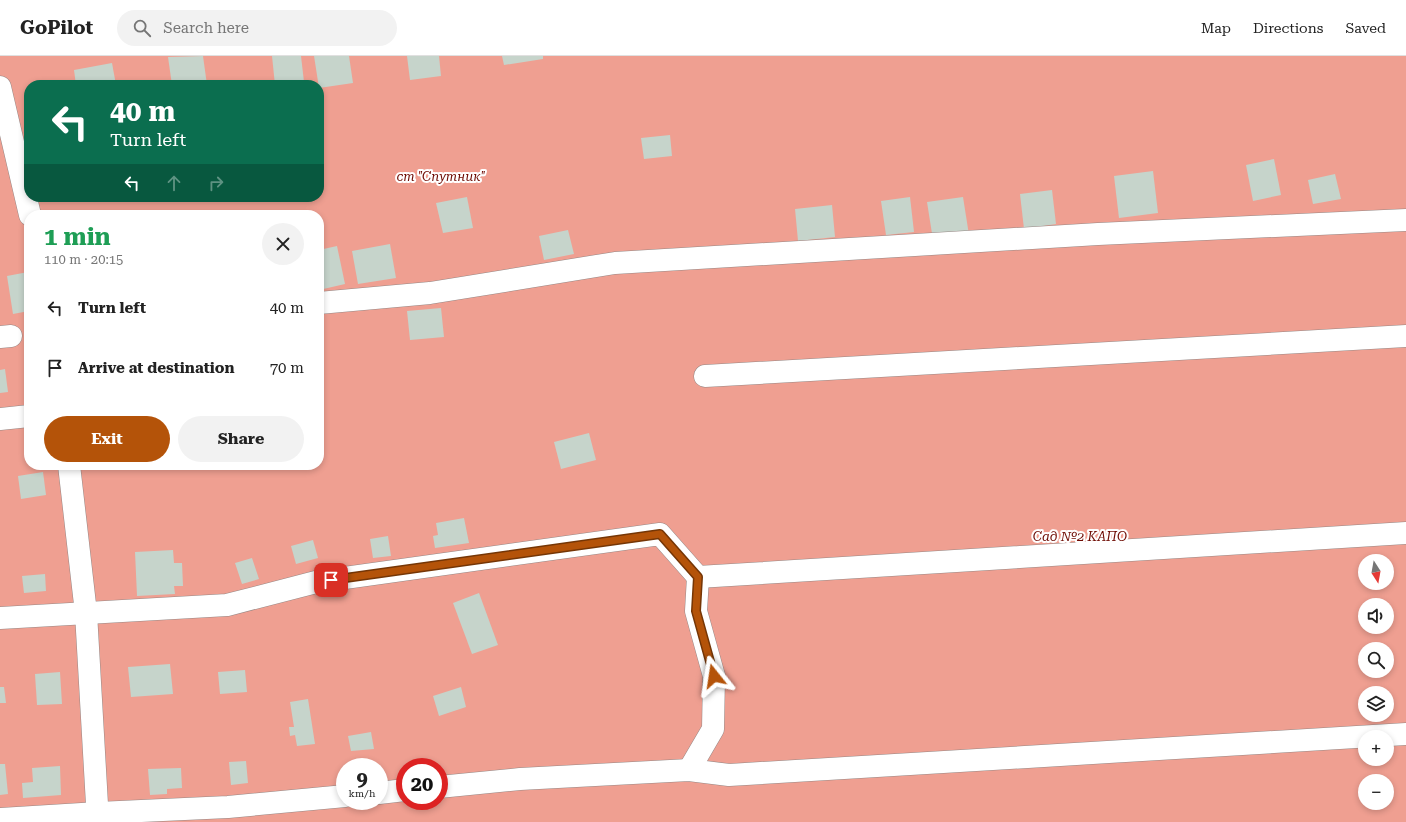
<!DOCTYPE html>
<html lang="en">
<head>
<meta charset="utf-8">
<style>
  :root { --surface:#fff; --page:#f2f2f2; --text:#222; --muted:#767676; --line:#e0e0e0; --accent:#b45309 }
  body { margin:0; font-family:"Roboto Serif",serif; background:var(--page); color:var(--text); height:100vh; display:flex; flex-direction:column; font-size:15px; white-space:nowrap }
  * { box-sizing:border-box; margin:0 }
  p { font-size:13px; color:var(--muted) }
  .icon { flex:none; width:22px; height:22px; fill:none; stroke:currentColor; stroke-width:2; stroke-linecap:round; stroke-linejoin:round }
  .map { position:relative; flex:1; overflow:hidden }
  .details { position:absolute; left:24px; top:154px; width:300px; height:260px; display:flex; flex-direction:column; background:var(--surface); border-radius:16px; box-shadow:0 2px 6px #0003 }
  .details>* { flex:none }
  .banner { position:absolute; left:24px; top:24px; width:300px; height:122px; border-radius:16px; box-shadow:0 2px 6px #0003; background:#0b6e4f; color:#fff; overflow:hidden }
  .needle { width:26px; rotate:169deg }
  .controls { position:absolute; left:1358px; top:498px; display:grid; gap:8px }
  .controls a { display:grid; place-items:center; width:36px; height:36px; border-radius:50%; background:var(--surface); box-shadow:0 2px 6px #0003; font-size:20px }
  .speed { position:absolute; left:336px; top:702px; display:flex; gap:8px; font-size:20px; font-weight:700; text-align:center }
  .speed>* { display:grid; place-content:center; width:52px; height:52px; border-radius:50%; background:var(--surface); box-shadow:0 2px 6px #0003; line-height:1 }
  .speed small { font-size:10px; font-weight:400 }
  .speed .limit { border:6px solid #d22; background:#fff; color:#111 }
  .pin { position:absolute; display:grid; place-items:center; width:34px; height:34px; color:#fff; margin:-17px; border-radius:8px; box-shadow:0 2px 6px #0006 }
  .me { position:absolute; width:44px; margin:-22px; rotate:345deg; stroke-linejoin:round; filter:drop-shadow(0 0 3px #0008) }
  .turn { display:flex; align-items:center; gap:14px; height:84px; padding:0 20px; font-size:18px }
  .turn .icon { width:52px; height:52px; stroke-width:2.5 }
  .turn b { display:block; font-size:28px; line-height:34px }
  .lanes { display:flex; align-items:center; height:38px; padding:0 20px; background:#0003; justify-content:center; gap:20px; direction:ltr }
  .lanes .off { opacity:.35 }
  .round { display:grid; place-items:center; flex:none; width:42px; height:42px; border-radius:21px; background:var(--page) }
  .summary { display:flex; align-items:center; justify-content:space-between; height:68px; padding:0 20px }
  h1 { font-size:24px; font-weight:700; line-height:30px; color:#1e9e55 }
  .cta { display:flex; gap:8px; margin-top:auto; padding:8px 20px }
  .cta a { flex:1; height:46px; border-radius:24px; background:var(--accent); color:#fff; font-size:16px; font-weight:700; line-height:46px; text-align:center }
  .cta a+a { background:var(--page); color:var(--text) }
  ul { padding:0; list-style:none }
  li { display:flex; align-items:center; gap:12px; height:60px; padding:0 20px }
  li div { flex:1 }
  li b { display:block; font-size:15px }
  li em { font-style:normal }
  header { display:flex; align-items:center; gap:24px; box-sizing:border-box; height:56px; padding:0 20px; background:var(--surface); border-bottom:1px solid var(--line) }
  header strong { font-size:19px }
  nav { display:flex; gap:22px; margin-inline-start:auto; font-size:14px }
  .search { width:280px; height:36px; background:var(--page); display:flex; align-items:center; gap:10px; box-sizing:border-box; padding:0 14px; border-radius:22px; color:var(--muted); font-size:15px }
  .map>svg:first-child { display:block }
  .green { fill:#ef9f91; fill-rule:evenodd }
  .building { fill:#c6d4cb }
  .lines { fill:none; stroke-linecap:round; stroke-linejoin:round }
  .minor-casing { stroke:#968784; stroke-width:23 }
  .minor { stroke:#fff; stroke-width:22 }
  .route-casing { stroke:#753606; stroke-width:10 }
  .route { stroke:#b45309; stroke-width:7 }
  .labels { text-anchor:middle; dominant-baseline:central; stroke-width:4; stroke-linejoin:round; paint-order:stroke }
  .park-label { font-size:13px; font-style:italic; fill:#6f0c04; stroke:#fff }
</style>
</head>
<body>
<header>
<strong>GoPilot</strong>
<div class="search"><svg class="icon" aria-label="search" viewBox="0 0 24 24"><circle cx="10" cy="10" r="6"/><path d="M15 15l6 6"/></svg>Search here</div>
<nav><a>Map</a><a>Directions</a><a>Saved</a></nav>
</header>
<div class="map">
<svg width="1406" height="766" viewBox="0 0 1406 766">
  <rect width="100%" height="100%" fill="#f7e6e3"/>
  <!-- green -->
  <path class="green" d="M 0,0 L 1406,0 L 1406,766 L 0,766 ZM 29,29 L 319,29 L 319,141 L 29,141 ZM 29,159 L 319,159 L 319,409 L 29,409 ZM 1365,505 L 1387,505 L 1387,527 L 1365,527 ZM 1365,549 L 1387,549 L 1387,571 L 1365,571 ZM 1365,593 L 1387,593 L 1387,615 L 1365,615 ZM 1365,637 L 1387,637 L 1387,659 L 1365,659 ZM 1365,681 L 1387,681 L 1387,703 L 1365,703 ZM 345,711 L 379,711 L 379,745 L 345,745 ZM 405,711 L 439,711 L 439,745 L 405,745 ZM 1365,725 L 1387,725 L 1387,747 L 1365,747 Z"/>
  <!-- building -->
  <g class="building">
    <path d="M 203,0 L 207,29 L 172,29 L 168,1 Z"/>
    <path d="M 272,0 L 301,0 L 304,26 L 275,29 Z"/>
    <path d="M 314,0 L 349,0 L 353,27 L 319,32 Z"/>
    <path d="M 407,0 L 439,0 L 441,20 L 410,24 Z"/>
    <path d="M 502,0 L 543,0 L 543,3 L 504,9 Z"/>
    <path d="M 112,7 L 116,29 L 76,29 L 74,14 Z"/>
    <path d="M 670,79 L 672,100 L 644,103 L 641,82 Z"/>
    <path d="M 1274,103 L 1281,139 L 1253,145 L 1246,109 Z"/>
    <path d="M 1153,115 L 1158,157 L 1119,162 L 1114,120 Z"/>
    <path d="M 1335,118 L 1341,143 L 1313,148 L 1308,124 Z"/>
    <path d="M 1052,134 L 1056,168 L 1024,173 L 1020,138 Z"/>
    <path d="M 467,141 L 473,172 L 443,177 L 436,147 Z"/>
    <path d="M 910,141 L 914,176 L 886,179 L 881,145 Z"/>
    <path d="M 963,141 L 969,179 L 933,184 L 927,146 Z"/>
    <path d="M 832,149 L 835,181 L 798,185 L 795,153 Z"/>
    <path d="M 568,174 L 574,198 L 544,204 L 539,180 Z"/>
    <path d="M 390,188 L 396,222 L 358,228 L 352,195 Z"/>
    <path d="M 337,190 L 345,228 L 319,234 L 319,194 Z"/>
    <path d="M 28,216 L 29,255 L 13,258 L 7,220 Z"/>
    <path d="M 441,252 L 444,281 L 410,284 L 407,255 Z"/>
    <path d="M 5,313 L 8,336 L 0,337 L 0,314 Z"/>
    <path d="M 589,377 L 596,404 L 561,413 L 554,386 Z"/>
    <path d="M 43,416 L 46,439 L 21,443 L 18,420 Z"/>
    <path d="M 464,462 L 469,487 L 435,492 L 433,480 L 438,479 L 436,467 Z"/>
    <path d="M 388,480 L 391,500 L 373,502 L 370,483 Z"/>
    <path d="M 313,484 L 318,502 L 296,508 L 291,490 Z"/>
    <path d="M 173,494 L 174,507 L 182,507 L 183,530 L 174,530 L 175,538 L 137,540 L 135,496 Z"/>
    <path d="M 252,502 L 259,523 L 242,528 L 235,507 Z"/>
    <path d="M 45,518 L 46,535 L 24,537 L 22,520 Z"/>
    <path d="M 479,537 L 498,589 L 472,598 L 453,547 Z"/>
    <path d="M 170,608 L 173,638 L 131,641 L 128,611 Z"/>
    <path d="M 245,614 L 247,636 L 220,638 L 218,616 Z"/>
    <path d="M 60,616 L 62,648 L 37,649 L 35,618 Z"/>
    <path d="M 0,631 L 4,631 L 6,647 L 0,647 Z"/>
    <path d="M 461,631 L 466,651 L 439,660 L 433,640 Z"/>
    <path d="M 308,643 L 315,688 L 297,690 L 295,679 L 290,680 L 289,671 L 294,671 L 290,646 Z"/>
    <path d="M 371,676 L 374,693 L 351,695 L 348,680 Z"/>
    <path d="M 246,705 L 248,727 L 231,729 L 229,706 Z"/>
    <path d="M 0,708 L 5,708 L 8,738 L 0,739 Z"/>
    <path d="M 60,710 L 61,739 L 23,742 L 22,727 L 33,726 L 32,712 Z"/>
    <path d="M 181,712 L 182,732 L 167,733 L 167,738 L 150,739 L 148,713 Z"/>
  </g>
  <g class="lines">
    <!-- minor casing -->
    <g class="minor-casing">
      <g id="minor">
        <path d="M 0,31 L 30,159"/>
        <path d="M 319,247 L 430,237 L 615,207 L 1098,178 L 1406,164"/>
        <path d="M 0,281 L 11,280"/>
        <path d="M 705,320 L 1406,280"/>
        <path d="M 0,363 L 29,360"/>
        <path d="M 69,409 L 86,557 L 98,766"/>
        <path d="M 0,562 L 227,549 L 316,526 L 660,478 L 698,521 L 1406,477"/>
        <path d="M 689,714 L 713,673 L 714,620 L 696,555 L 698,521"/>
        <path d="M 439,731 L 520,723 L 689,714 L 729,719 L 1406,678"/>
        <path d="M 379,737 L 405,734"/>
        <path d="M 0,763 L 98,757 L 228,751 L 345,740"/>
      </g>
    </g>
    <!-- minor -->
    <use href="#minor" class="minor"/>
  </g>
  <g class="lines">
    <!-- route casing -->
    <g class="route-casing">
      <path id="route" d="M 331,524 L 660,478 L 698,521 L 696,555 L 714,620"/>
    </g>
    <!-- route -->
    <use href="#route" class="route"/>
  </g>
  <g class="labels">
    <!-- park labels -->
    <g class="park-label">
      <text x="441" y="120">ст "Спутник"</text>
      <text x="1080" y="480">Сад №2 КАПО</text>
    </g>
  </g>
</svg>
<div class="controls">
<a><svg class="needle" viewBox="-14 -14 28 28"><path d="M0-13l5 13h-10z" fill="#e53935"/><path d="M0 13l5-13h-10z" fill="#767676"/></svg></a>
<a><svg class="icon" aria-label="sound" viewBox="0 0 24 24"><path d="M4 9h4l5-4v14l-5-4H4zM17 9q2 3 0 6"/></svg></a>
<a><svg class="icon" aria-label="search" viewBox="0 0 24 24"><circle cx="10" cy="10" r="6"/><path d="M15 15l6 6"/></svg></a>
<a><svg class="icon" aria-label="layers" viewBox="0 0 24 24"><path d="M12 4l9 5-9 5-9-5zM3 14l9 5 9-5"/></svg></a>
<a>+</a>
<a>−</a>
</div>
<div class="speed"><div>9<small>km/h</small></div><div class="limit">20</div></div>
<div class="pin" style="left:331px;top:524px;background:#d93025"><svg class="icon" aria-label="arrive" viewBox="0 0 24 24"><path d="M6 21V4h12l-3 4 3 4H6"/></svg></div>
<svg class="me" style="left:714px;top:620px" viewBox="-20 -20 40 40"><path d="M0-17L14 15 0 8-14 15z" fill="#b45309" stroke="#fff" stroke-width="4"/></svg>
<div class="banner">
<div class="turn"><svg class="icon" aria-label="left" viewBox="0 0 24 24"><path d="M17 20v-9H6M10 6l-5 5 5 5"/></svg><div><b>40 m</b>Turn left</div></div>
<div class="lanes"><svg class="icon" aria-label="left" viewBox="0 0 24 24"><path d="M17 20v-9H6M10 6l-5 5 5 5"/></svg><svg class="icon off" aria-label="ahead" viewBox="0 0 24 24"><path d="M12 20V5M6 11l6-6 6 6"/></svg><svg class="icon off" aria-label="right" viewBox="0 0 24 24"><path d="M7 20v-9h11M14 6l5 5-5 5"/></svg></div>
</div>
<section class="details">
<div class="summary"><div><h1>1 min</h1><p>110 m · 20:15</p></div><a class="round"><svg class="icon" aria-label="close" viewBox="0 0 24 24"><path d="M6 6l12 12M18 6L6 18"/></svg></a></div>
<ul>
<li><svg class="icon" aria-label="left" viewBox="0 0 24 24"><path d="M17 20v-9H6M10 6l-5 5 5 5"/></svg><div><b>Turn left</b></div><em>40 m</em></li>
<li><svg class="icon" aria-label="arrive" viewBox="0 0 24 24"><path d="M6 21V4h12l-3 4 3 4H6"/></svg><div><b>Arrive at destination</b></div><em>70 m</em></li>
</ul>
<div class="cta"><a>Exit</a><a>Share</a></div>
</section>
</div>
</body>
</html>
